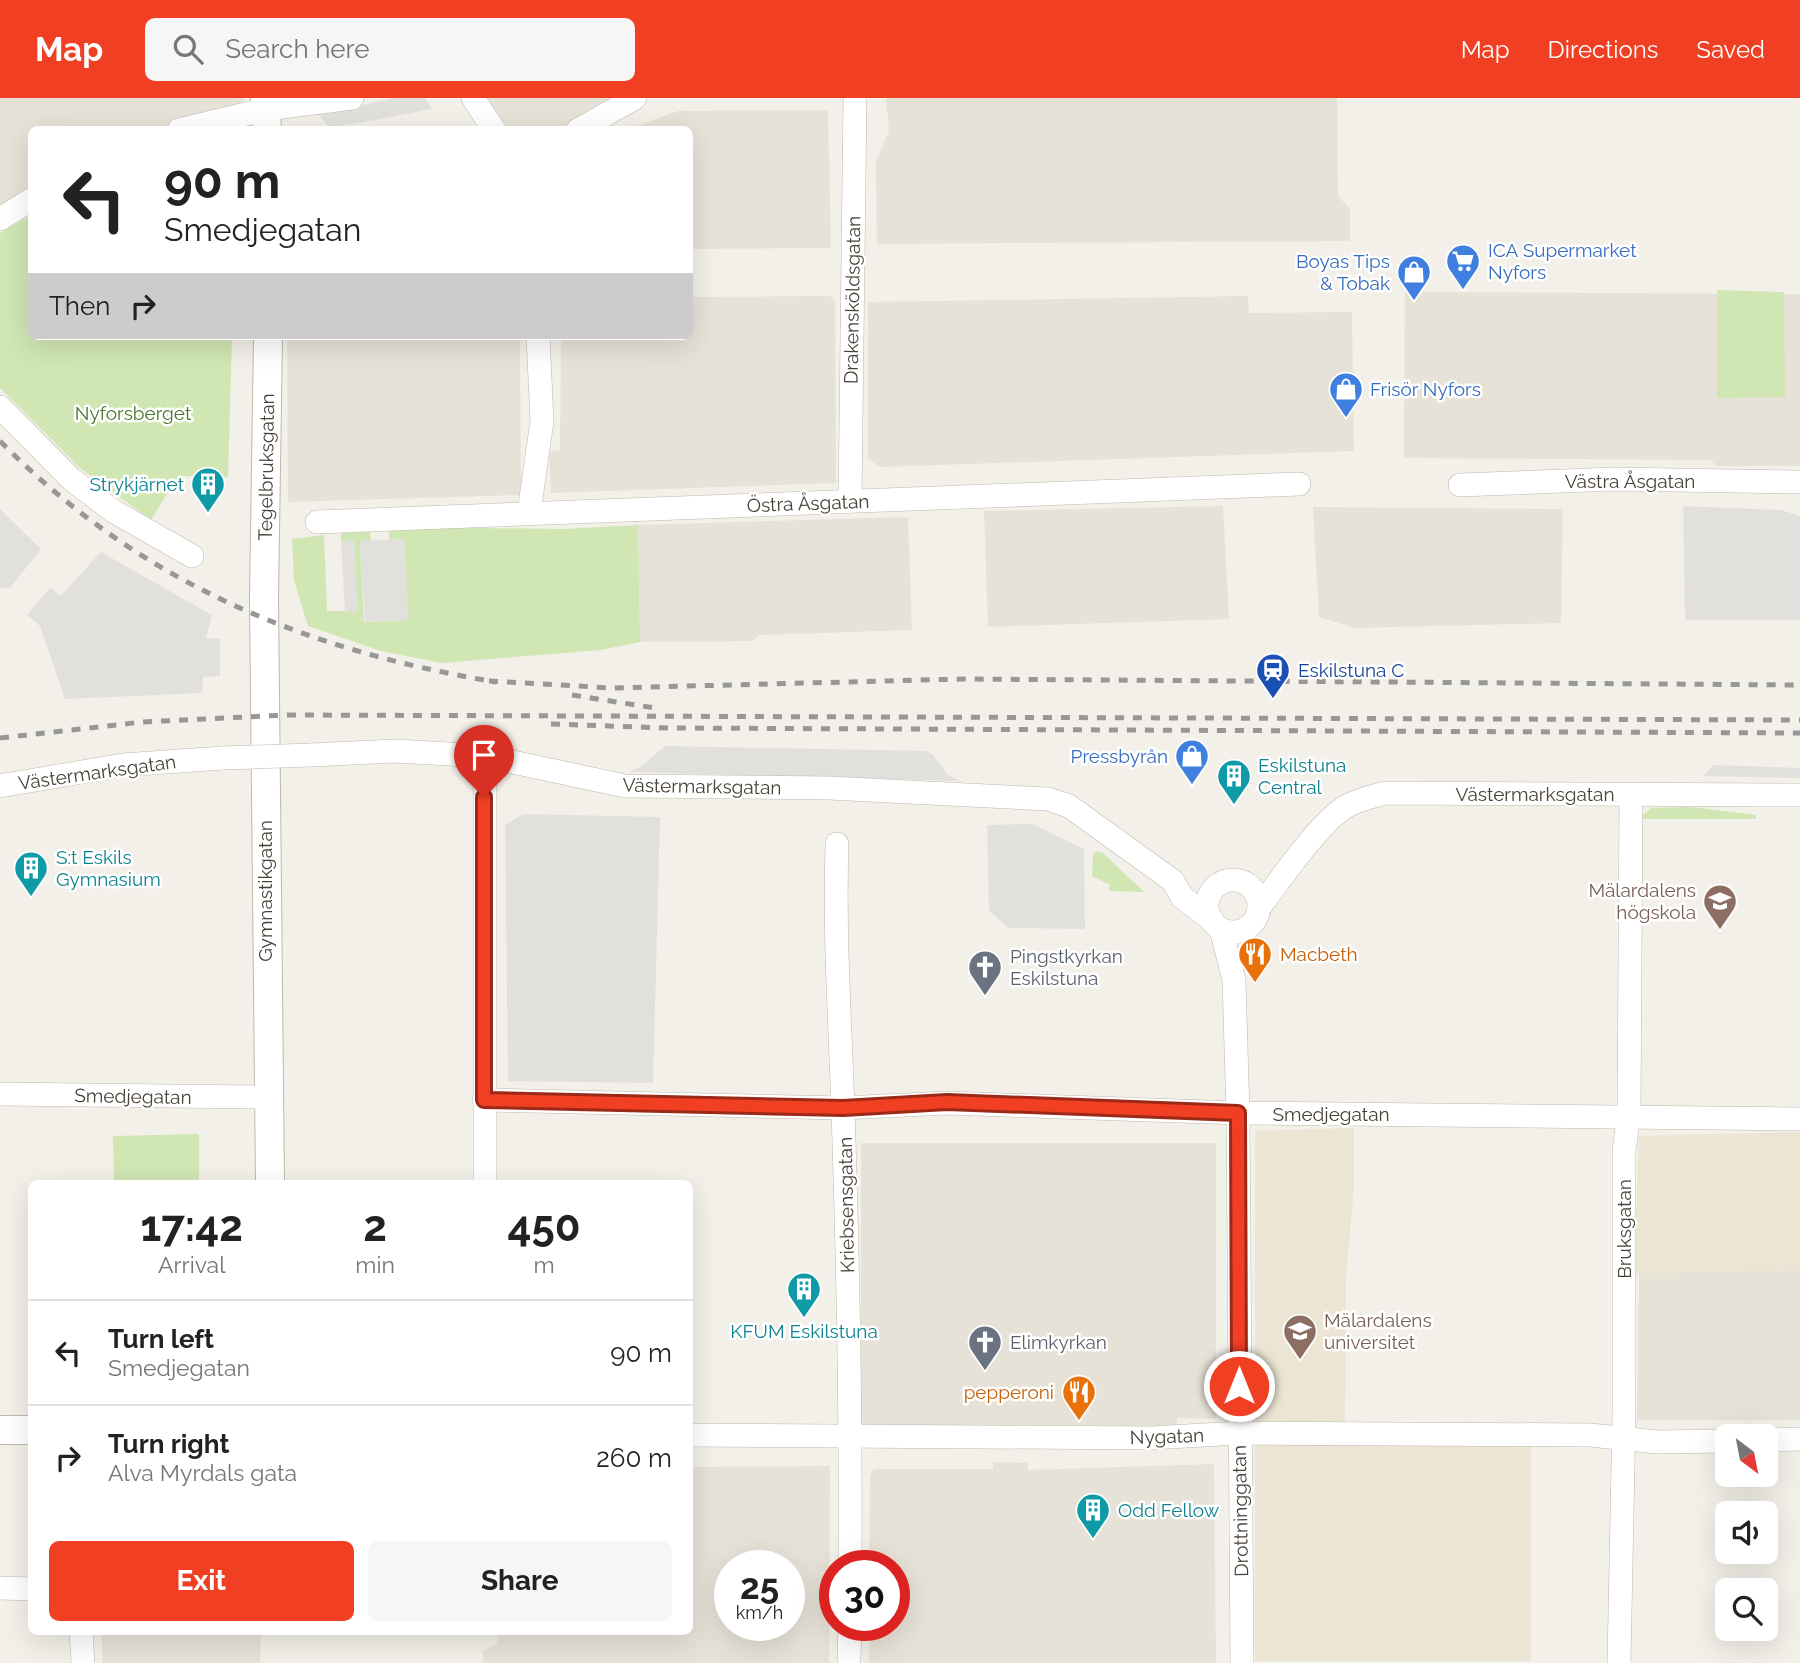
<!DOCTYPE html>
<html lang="en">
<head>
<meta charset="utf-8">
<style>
  :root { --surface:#fff; --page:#f6f6f6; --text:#222; --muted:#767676; --line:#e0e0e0; --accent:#f03f23 }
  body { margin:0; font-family:Raleway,sans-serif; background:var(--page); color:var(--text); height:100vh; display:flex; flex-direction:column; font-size:26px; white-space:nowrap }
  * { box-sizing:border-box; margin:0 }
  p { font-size:23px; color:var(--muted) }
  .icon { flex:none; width:38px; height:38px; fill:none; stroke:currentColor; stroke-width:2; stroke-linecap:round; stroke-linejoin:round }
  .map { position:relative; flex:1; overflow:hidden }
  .side { position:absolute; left:28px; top:1082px; width:665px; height:455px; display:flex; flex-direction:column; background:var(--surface); border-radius:10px; box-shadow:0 7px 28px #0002 }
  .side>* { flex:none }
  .top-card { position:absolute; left:28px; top:28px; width:665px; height:214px; border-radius:10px; box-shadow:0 7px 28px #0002; background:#fff; color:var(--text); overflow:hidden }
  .needle { width:46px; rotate:148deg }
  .fabs { position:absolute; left:1715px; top:1326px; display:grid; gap:14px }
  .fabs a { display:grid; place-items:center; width:63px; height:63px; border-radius:10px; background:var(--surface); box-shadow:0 7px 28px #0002; font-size:35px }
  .speed { position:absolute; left:714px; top:1452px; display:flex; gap:14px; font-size:35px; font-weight:700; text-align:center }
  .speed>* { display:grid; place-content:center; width:91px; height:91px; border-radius:50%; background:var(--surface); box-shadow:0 7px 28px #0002; line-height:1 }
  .speed small { font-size:18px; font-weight:400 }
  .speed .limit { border:10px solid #d22; background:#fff; color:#111 }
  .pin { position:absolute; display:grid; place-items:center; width:60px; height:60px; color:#fff; margin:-72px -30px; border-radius:50% 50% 50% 0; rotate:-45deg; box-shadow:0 0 7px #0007 }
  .pin .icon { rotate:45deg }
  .me { position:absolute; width:77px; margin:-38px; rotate:0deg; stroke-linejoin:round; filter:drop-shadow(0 0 5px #0008) }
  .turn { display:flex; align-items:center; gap:24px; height:147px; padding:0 21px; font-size:32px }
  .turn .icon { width:91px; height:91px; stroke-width:2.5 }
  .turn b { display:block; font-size:49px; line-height:60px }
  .then { display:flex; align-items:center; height:66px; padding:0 21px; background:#0003; gap:14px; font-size:26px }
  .eta { display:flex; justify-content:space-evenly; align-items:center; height:119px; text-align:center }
  .eta b { font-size:42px; font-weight:700; line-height:49px }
  .action { display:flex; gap:14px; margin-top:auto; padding:14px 21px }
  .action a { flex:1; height:80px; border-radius:10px; background:var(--accent); color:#fff; font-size:28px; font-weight:700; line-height:80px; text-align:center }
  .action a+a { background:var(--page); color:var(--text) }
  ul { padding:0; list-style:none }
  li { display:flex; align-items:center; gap:21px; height:105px; padding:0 21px; border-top:2px solid var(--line) }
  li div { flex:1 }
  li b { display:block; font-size:26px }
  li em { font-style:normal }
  header { display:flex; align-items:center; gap:42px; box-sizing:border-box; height:98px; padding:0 35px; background:var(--accent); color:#fff }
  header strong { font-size:33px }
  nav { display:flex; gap:38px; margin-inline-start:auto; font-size:24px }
  .search { width:490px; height:63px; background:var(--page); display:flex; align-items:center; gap:18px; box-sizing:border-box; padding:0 24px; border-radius:10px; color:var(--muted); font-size:26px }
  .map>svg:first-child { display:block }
  .residential { fill:#e7e2d7; fill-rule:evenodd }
  .education { fill:#ece5d3 }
  .green { fill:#d0e6b3 }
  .parking { fill:#e2e0dd }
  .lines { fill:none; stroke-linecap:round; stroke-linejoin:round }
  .minor-casing { stroke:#bfb8ab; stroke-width:24 }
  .tertiary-casing { stroke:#bfb8ab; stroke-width:30 }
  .minor { stroke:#fff; stroke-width:23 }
  .tertiary { stroke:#fff; stroke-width:28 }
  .rail { stroke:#979797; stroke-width:5; stroke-dasharray:9 9; stroke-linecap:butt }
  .minor-bridge-casing { stroke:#bfb8ab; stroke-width:24; stroke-linecap:butt }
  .minor-bridge { stroke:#fff; stroke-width:23 }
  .route-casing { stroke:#9c2917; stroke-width:18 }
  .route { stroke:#f03f23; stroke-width:12 }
  .labels { text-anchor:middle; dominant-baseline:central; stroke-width:5; stroke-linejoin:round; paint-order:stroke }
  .shop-label { font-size:19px; fill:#366cbe; stroke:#fff; text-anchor:start }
  .street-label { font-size:19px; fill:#474137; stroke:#fff }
  .park-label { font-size:19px; fill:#49762d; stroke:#fff }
  .culture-label { font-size:19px; fill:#0d838f; stroke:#fff; text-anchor:start }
  .transit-label { font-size:19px; fill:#164399; stroke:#fff; text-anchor:start }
  .education-label { font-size:19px; fill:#785e54; stroke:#fff; text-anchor:end }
  .food-label { font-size:19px; fill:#c56008; stroke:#fff; text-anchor:start }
  .worship-label { font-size:19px; fill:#5b616d; stroke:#fff; text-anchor:start }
</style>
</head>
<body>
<header>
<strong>Map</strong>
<div class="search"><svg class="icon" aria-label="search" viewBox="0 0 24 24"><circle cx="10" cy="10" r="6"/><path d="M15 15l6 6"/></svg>Search here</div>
<nav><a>Map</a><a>Directions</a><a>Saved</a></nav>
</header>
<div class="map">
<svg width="1800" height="1565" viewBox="0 0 1800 1565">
  <rect width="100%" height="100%" fill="#f3f0e9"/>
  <!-- residential -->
  <g class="residential">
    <path d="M 0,0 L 243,0 L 245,7 L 164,31 L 32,32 L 31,96 L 0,116 Z"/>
    <path d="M 482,0 L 630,0 L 575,32 L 501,31 Z"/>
    <path d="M 886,0 L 1337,0 L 1338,98 L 1350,111 L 1350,143 L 877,146 L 876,64 L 889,32 Z"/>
    <path d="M 828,12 L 831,150 L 690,151 L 690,32 L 629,31 L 678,13 Z"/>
    <path d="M 1405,194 L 1800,196 L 1800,368 L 1717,368 L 1710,362 L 1404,360 Z"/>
    <path d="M 830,198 L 835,203 L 836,385 L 551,395 L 549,354 L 560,352 L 561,238 L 690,238 L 690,199 Z"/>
    <path d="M 1248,198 L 1249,215 L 1352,214 L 1354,353 L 880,369 L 868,361 L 868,204 Z"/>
    <path d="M 287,238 L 520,238 L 521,397 L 288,404 Z"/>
    <path d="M 1223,408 L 1229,521 L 988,529 L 984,413 Z"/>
    <path d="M 1313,409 L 1563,411 L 1561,525 L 1354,530 L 1319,519 Z"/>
    <path d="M 908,419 L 912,532 L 760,537 L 753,543 L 640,544 L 638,427 Z"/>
    <path d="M 861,1045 L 1216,1045 L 1216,1321 L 1177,1320 L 1177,1328 L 949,1327 L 861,1333 Z"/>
    <path d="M 1800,1172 L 1800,1322 L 1637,1322 L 1639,1175 Z"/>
    <path d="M 993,1364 L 1028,1365 L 1028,1372 L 1214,1366 L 1216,1565 L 869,1565 L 869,1528 L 894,1528 L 894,1468 L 869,1468 L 870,1377 L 874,1371 L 993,1371 Z"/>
    <path d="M 830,1368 L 829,1565 L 483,1565 L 483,1553 L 497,1546 L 498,1533 L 690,1533 L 690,1369 ZM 730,1468 L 789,1468 L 789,1528 L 730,1528 Z"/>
    <path d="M 102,1533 L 261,1533 L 260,1565 L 102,1565 Z"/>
  </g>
  <!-- education -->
  <g class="education">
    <path d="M 1354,1030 L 1354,1089 L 1346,1180 L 1345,1346 L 1531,1346 L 1531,1563 L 1255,1563 L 1255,1033 Z"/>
    <path d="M 1800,1034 L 1800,1172 L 1634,1176 L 1639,1038 Z"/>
  </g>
  <!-- green -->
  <g class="green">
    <path d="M 31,117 L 32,238 L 232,238 L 228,379 L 178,378 L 151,422 L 81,371 L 0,290 L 0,135 Z"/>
    <path d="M 1717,192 L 1784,194 L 1785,299 L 1717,300 Z"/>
    <path d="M 638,427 L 640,544 L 601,552 L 442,565 L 381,553 L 308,528 L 294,482 L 292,441 L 324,437 L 327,513 L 357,513 L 354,443 L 341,443 L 341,435 L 370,434 L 371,443 L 360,444 L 364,524 L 408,522 L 404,441 L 389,442 L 389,429 L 564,431 Z"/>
    <path d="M 1691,709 L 1756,717 L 1756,721 L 1637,721 L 1652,710 Z"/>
    <path d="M 1097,753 L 1104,756 L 1144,794 L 1109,793 L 1110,787 L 1092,778 L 1093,756 Z"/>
    <path d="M 199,1036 L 199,1085 L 114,1085 L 113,1038 Z"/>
  </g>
  <!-- parking -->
  <g class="parking">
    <path d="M 395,0 L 425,0 L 432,11 L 330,30 L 318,16 Z"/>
    <path d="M 1683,408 L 1781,412 L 1800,418 L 1800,522 L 1685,522 Z"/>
    <path d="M 0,411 L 41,451 L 10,490 L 0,490 Z"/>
    <path d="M 404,441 L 409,522 L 365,524 L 360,443 Z"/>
    <path d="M 354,442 L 358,513 L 345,514 L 341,443 Z"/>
    <path d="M 101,454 L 212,517 L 206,540 L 220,541 L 220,578 L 203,579 L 202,595 L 65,601 L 40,528 L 27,517 L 50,490 L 61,498 Z"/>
    <path d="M 665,648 L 926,653 L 933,657 L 947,676 L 960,683 L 629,674 L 640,669 Z"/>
    <path d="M 1713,667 L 1800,670 L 1800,680 L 1703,678 Z"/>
    <path d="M 523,716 L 660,719 L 653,985 L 508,983 L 505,727 Z"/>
    <path d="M 1032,726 L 1084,751 L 1085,831 L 1008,830 L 989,812 L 987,727 Z"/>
  </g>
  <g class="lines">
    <!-- minor casing -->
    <g class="minor-casing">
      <g id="minor">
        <path d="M 473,0 L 494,32"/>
        <path d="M 179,32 L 267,11 L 352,0"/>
        <path d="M 578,32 L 635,0"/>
        <path d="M 0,121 L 32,101"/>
        <path d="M 0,309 L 71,381 L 113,413 L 192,458"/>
        <path d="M 1460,387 L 1614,381 L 1800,384"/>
        <path d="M 850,403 L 855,0"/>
        <path d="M 529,414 L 542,323 L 538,238"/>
        <path d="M 317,424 L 1299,386"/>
        <path d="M 311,657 L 395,653 L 485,658 L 625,688 L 829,690 L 1048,701 L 1069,708 L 1173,783 L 1182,799 L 1212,822"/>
        <path d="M 0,688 L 123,667 L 223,660"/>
        <path d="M 837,746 C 834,835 840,923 843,1012 C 848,1164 851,1316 850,1468"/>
        <circle cx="1233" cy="808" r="26"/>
        <path d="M 1259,810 C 1278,785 1323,719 1349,707 C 1360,701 1374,698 1385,695 L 1800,697"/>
        <path d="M 1221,831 L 1234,882 L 1238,1015 L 1242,1565"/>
        <path d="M 0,996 L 267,999"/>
        <path d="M 484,1002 L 843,1010 L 947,1005 L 1238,1015 L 1800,1021"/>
        <path d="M 485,1085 L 485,658"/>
        <path d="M 690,1337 L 1151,1340 L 1239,1335 L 1590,1337 L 1657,1344 L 1727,1343"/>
        <path d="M 1766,1342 L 1800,1341"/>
        <path d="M 0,1490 L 32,1491"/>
        <path d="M 81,1533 L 83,1565"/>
        <path d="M 849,1560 L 850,1528"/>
        <path d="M 1619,1565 L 1624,1315 L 1624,1052 L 1629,1018 L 1631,696"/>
      </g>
    </g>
    <!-- tertiary casing -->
    <g class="tertiary-casing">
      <g id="tertiary">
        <path d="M 265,0 L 267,32"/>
        <path d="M 268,238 L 264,500 L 270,1085"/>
        <path d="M 0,1332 L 32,1332"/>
      </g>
    </g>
    <!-- minor -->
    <use href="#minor" class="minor"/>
    <!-- tertiary -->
    <use href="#tertiary" class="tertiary"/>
    <!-- rail -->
    <g class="rail">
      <path d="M 0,343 C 139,484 303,552 496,584"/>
      <path d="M 489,583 L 612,590 L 963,581 L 1800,587"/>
      <path d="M 572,597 L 655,610"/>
      <path d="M 551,626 L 668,630 L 1800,635"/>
      <path d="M 0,640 L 142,624 L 287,617 L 1800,622"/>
    </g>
    <!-- minor-bridge casing -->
    <g class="minor-bridge-casing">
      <path id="minor-bridge" d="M 223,660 L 311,657"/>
    </g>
    <!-- minor-bridge -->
    <use href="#minor-bridge" class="minor-bridge"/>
  </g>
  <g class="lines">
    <!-- route casing -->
    <g class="route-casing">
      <path id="route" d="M 484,699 L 484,1002 L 843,1010 L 947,1004 L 1238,1015 L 1239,1288"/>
    </g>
    <!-- route -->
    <use href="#route" class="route"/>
  </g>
  <!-- icons -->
  <defs>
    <g id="supermarket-pin" transform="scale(1.75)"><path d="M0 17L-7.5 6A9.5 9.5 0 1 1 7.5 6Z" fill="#3f7fe0" stroke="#fff"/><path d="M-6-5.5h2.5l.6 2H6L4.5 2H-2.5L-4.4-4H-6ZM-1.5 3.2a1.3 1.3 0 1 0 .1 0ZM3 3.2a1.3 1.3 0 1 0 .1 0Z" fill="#fff"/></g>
    <g id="shop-pin" transform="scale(1.75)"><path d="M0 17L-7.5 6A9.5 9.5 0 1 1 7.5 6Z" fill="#3f7fe0" stroke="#fff"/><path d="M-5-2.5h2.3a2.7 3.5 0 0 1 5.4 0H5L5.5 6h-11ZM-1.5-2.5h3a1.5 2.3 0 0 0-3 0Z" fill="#fff"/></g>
    <g id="building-pin" transform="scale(1.75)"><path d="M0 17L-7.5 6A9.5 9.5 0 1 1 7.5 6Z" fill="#0f9aa8" stroke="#fff"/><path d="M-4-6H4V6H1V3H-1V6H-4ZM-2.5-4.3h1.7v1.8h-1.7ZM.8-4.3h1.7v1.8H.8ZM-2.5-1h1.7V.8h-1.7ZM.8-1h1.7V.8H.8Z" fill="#fff"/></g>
    <g id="station-pin" transform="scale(1.75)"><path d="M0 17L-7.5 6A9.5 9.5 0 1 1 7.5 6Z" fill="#1a4fb4" stroke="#fff"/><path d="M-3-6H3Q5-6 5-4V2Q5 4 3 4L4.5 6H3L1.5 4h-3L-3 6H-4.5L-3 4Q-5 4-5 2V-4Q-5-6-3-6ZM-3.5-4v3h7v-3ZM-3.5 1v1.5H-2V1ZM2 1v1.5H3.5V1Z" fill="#fff"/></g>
    <g id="university-pin" transform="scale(1.75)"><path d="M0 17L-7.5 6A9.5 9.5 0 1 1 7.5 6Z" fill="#8d6e63" stroke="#fff"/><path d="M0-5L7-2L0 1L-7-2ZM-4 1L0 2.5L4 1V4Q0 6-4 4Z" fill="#fff"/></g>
    <g id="restaurant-pin" transform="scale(1.75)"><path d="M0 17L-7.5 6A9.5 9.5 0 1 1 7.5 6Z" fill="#e8710a" stroke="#fff"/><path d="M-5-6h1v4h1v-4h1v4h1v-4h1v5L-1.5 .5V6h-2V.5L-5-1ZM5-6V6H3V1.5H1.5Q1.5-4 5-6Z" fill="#fff"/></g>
    <g id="church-pin" transform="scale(1.75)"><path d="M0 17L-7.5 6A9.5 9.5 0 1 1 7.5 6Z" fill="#6b7280" stroke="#fff"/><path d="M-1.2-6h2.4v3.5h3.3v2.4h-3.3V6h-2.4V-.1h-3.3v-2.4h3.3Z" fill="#fff"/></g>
  </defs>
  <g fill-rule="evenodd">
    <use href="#supermarket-pin" x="1463" y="163"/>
    <use href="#shop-pin" x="1414" y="174"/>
    <use href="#shop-pin" x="1346" y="291"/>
    <use href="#building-pin" x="208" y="386"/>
    <use href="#station-pin" x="1273" y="572"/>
    <use href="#shop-pin" x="1192" y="658"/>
    <use href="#building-pin" x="1234" y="678"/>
    <use href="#building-pin" x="31" y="770"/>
    <use href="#university-pin" x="1720" y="803"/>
    <use href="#restaurant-pin" x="1255" y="856"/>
    <use href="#church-pin" x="985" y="869"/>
    <use href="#building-pin" x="804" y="1191"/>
    <use href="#university-pin" x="1300" y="1233"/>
    <use href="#church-pin" x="985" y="1244"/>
    <use href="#restaurant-pin" x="1079" y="1294"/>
    <use href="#building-pin" x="1093" y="1412"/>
  </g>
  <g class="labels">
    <!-- shop labels -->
    <g class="shop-label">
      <text x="1488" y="152">ICA Supermarket<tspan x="1488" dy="22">Nyfors</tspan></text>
      <text x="1390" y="163" text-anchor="end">Boyas Tips<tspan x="1390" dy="22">&amp; Tobak</tspan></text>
      <text x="1370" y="291">Frisör Nyfors</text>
      <text x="1168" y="658" text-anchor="end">Pressbyrån</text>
    </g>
    <!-- street labels -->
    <g class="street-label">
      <text transform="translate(852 202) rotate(-89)">Drakensköldsgatan</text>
      <text transform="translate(266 369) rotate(-89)">Tegelbruksgatan</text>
      <text x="1630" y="383">Västra Åsgatan</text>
      <text transform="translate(808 405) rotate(-2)">Östra Åsgatan</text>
      <text transform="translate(97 674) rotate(-8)">Västermarksgatan</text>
      <text transform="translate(702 688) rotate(1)">Västermarksgatan</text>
      <text x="1535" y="696">Västermarksgatan</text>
      <text transform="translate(265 793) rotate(-90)">Gymnastikgatan</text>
      <text transform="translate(133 998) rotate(1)">Smedjegatan</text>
      <text x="1331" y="1016">Smedjegatan</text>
      <text transform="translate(846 1107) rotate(-91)">Kriebsensgatan</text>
      <text transform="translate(1624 1131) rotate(-90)">Bruksgatan</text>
      <text transform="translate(1167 1338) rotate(-2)">Nygatan</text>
      <text transform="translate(1240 1413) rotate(-91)">Drottninggatan</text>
    </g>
    <!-- park labels -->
    <g class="park-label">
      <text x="133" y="315">Nyforsberget</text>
    </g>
    <!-- culture labels -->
    <g class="culture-label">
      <text x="184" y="386" text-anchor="end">Strykjärnet</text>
      <text x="1258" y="667">Eskilstuna<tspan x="1258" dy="22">Central</tspan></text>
      <text x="56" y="759">S:t Eskils<tspan x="56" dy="22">Gymnasium</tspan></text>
      <text x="804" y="1233" text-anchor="middle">KFUM Eskilstuna</text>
      <text x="1118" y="1412">Odd Fellow</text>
    </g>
    <!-- transit labels -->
    <g class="transit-label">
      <text x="1298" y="572">Eskilstuna C</text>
    </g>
    <!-- education labels -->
    <g class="education-label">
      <text x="1696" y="792">Mälardalens<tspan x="1696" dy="22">högskola</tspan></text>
      <text x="1324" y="1222" text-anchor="start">Mälardalens<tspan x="1324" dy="22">universitet</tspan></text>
    </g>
    <!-- food labels -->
    <g class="food-label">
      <text x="1280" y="856">Macbeth</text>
      <text x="1054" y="1294" text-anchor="end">pepperoni</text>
    </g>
    <!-- worship labels -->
    <g class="worship-label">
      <text x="1010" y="858">Pingstkyrkan<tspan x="1010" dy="22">Eskilstuna</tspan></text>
      <text x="1010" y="1244">Elimkyrkan</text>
    </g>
  </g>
</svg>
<div class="fabs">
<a><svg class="needle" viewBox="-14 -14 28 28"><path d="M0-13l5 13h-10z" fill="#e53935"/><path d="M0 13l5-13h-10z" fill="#767676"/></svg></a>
<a><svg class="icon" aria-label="sound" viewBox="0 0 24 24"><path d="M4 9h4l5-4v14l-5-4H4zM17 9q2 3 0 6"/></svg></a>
<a><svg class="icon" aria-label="search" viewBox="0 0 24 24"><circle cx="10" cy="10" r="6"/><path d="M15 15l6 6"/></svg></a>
</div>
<div class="speed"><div>25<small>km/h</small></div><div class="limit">30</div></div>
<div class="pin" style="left:484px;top:699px;background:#d93025"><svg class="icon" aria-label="arrive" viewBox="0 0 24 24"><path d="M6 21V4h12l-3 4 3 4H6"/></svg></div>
<svg class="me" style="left:1239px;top:1288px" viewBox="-20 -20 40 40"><circle r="17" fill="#f03f23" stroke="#fff" stroke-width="3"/><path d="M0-11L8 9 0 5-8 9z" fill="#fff"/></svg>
<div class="top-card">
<div class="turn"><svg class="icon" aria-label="left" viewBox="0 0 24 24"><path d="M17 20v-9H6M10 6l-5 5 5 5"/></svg><div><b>90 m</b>Smedjegatan</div></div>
<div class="then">Then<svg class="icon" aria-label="right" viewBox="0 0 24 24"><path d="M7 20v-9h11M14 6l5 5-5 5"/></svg></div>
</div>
<section class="side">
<div class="eta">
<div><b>17:42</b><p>Arrival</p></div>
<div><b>2</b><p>min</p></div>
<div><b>450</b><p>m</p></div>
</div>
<ul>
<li><svg class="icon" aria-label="left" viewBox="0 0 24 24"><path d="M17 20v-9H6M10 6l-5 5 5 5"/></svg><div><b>Turn left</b><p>Smedjegatan</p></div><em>90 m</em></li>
<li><svg class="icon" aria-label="right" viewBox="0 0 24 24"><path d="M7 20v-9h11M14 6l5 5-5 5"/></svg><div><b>Turn right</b><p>Alva Myrdals gata</p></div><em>260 m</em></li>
</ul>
<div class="action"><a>Exit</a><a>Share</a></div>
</section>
</div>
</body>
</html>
